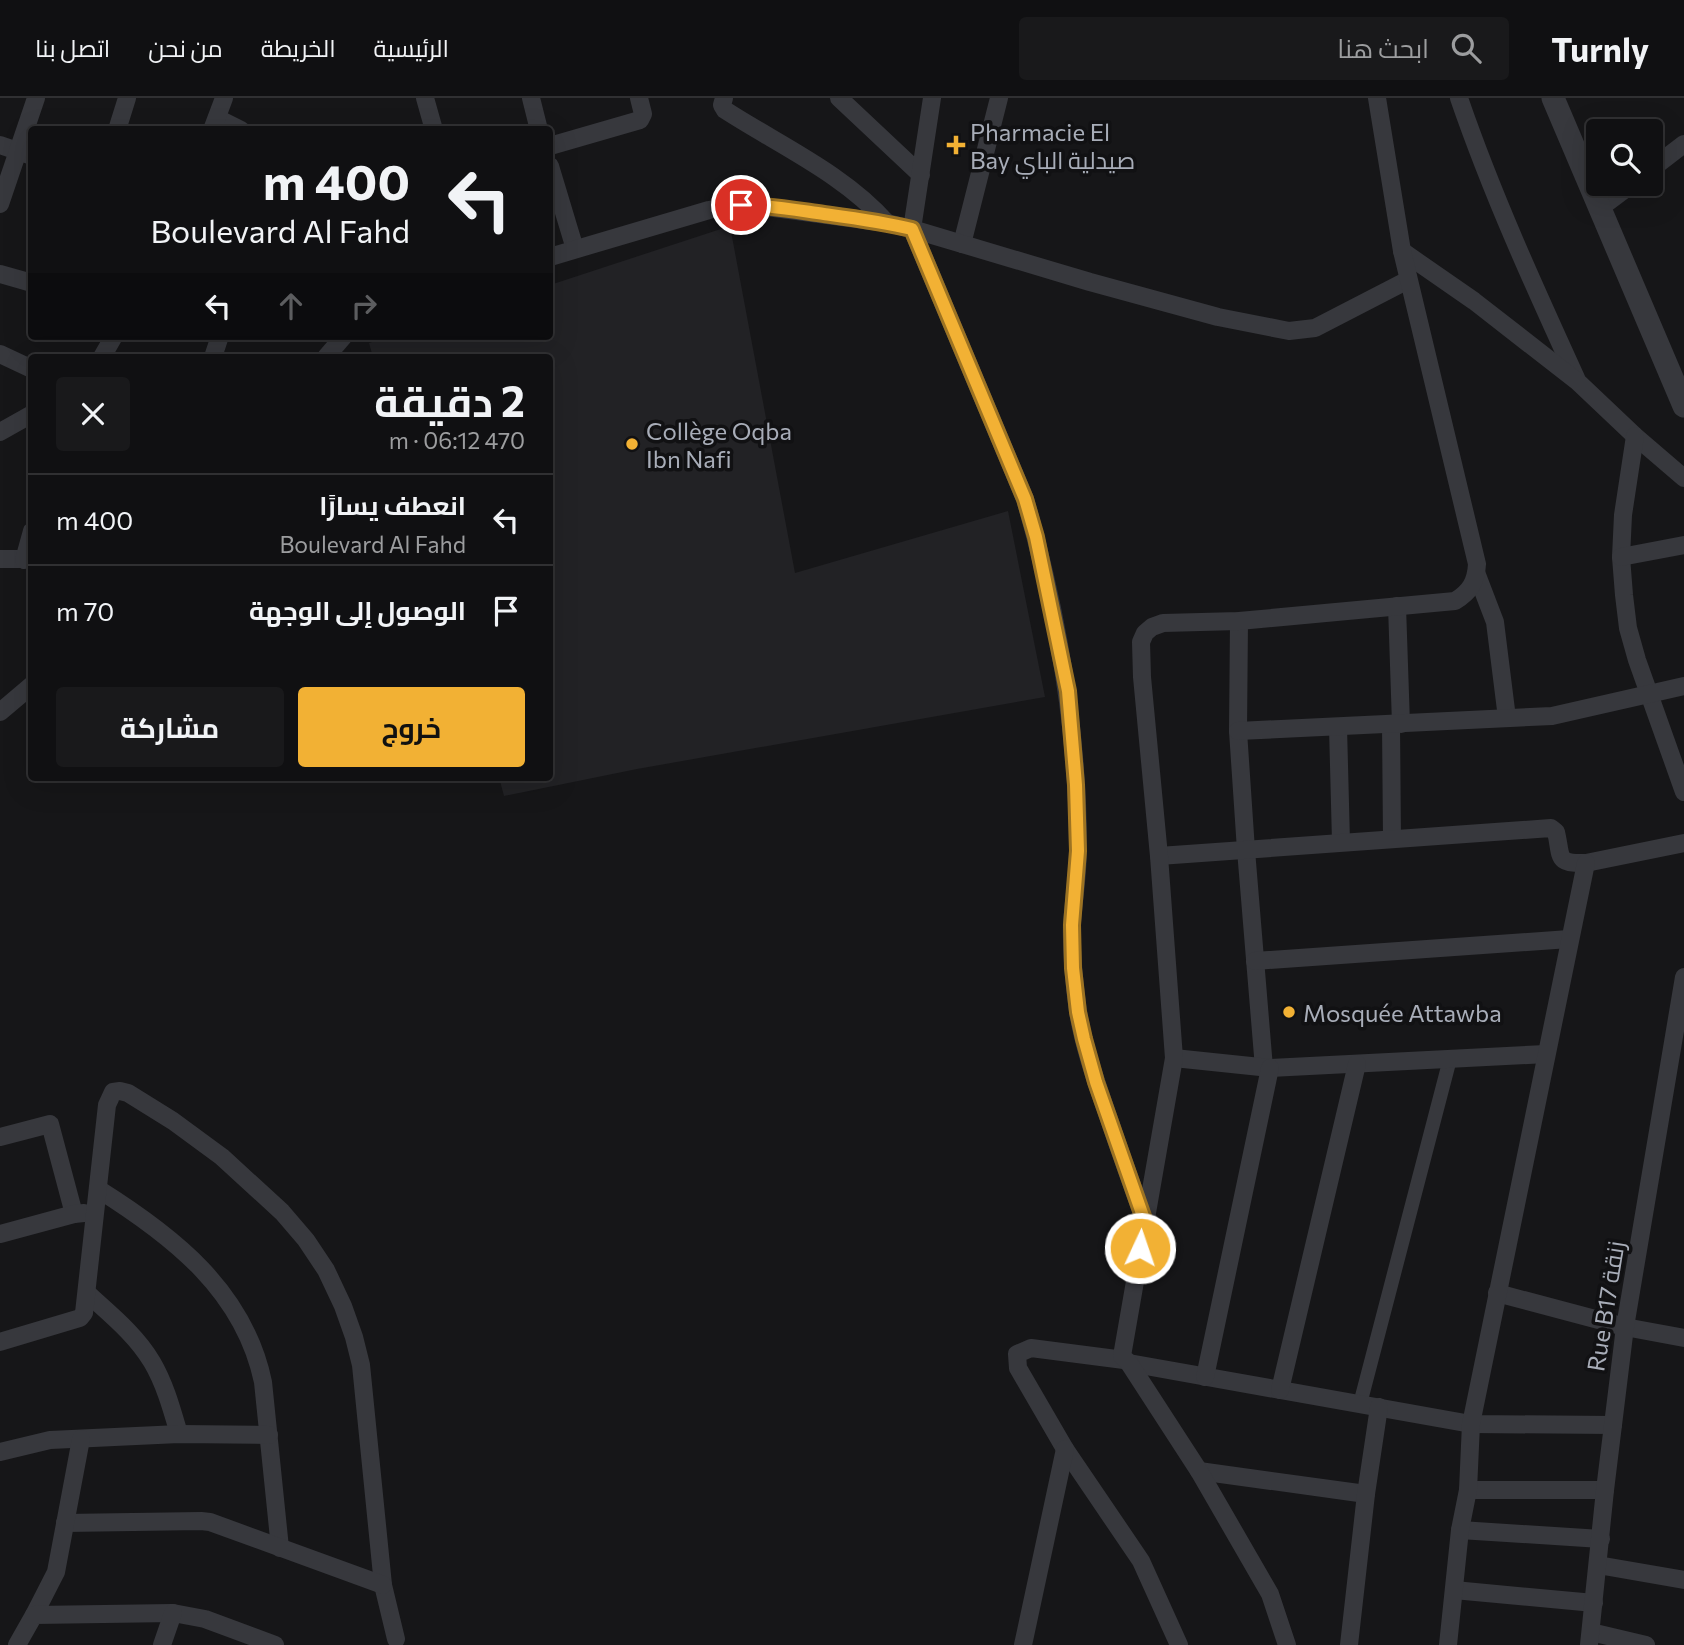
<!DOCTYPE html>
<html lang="ar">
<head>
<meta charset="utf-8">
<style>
  :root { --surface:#101012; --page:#19191b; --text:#f1f3f6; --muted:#9c9d9f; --line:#303032; --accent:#f2b134 }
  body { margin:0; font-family:Commissioner,Cairo,sans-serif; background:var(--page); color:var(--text); direction:rtl; height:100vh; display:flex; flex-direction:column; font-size:26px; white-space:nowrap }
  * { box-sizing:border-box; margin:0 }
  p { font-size:23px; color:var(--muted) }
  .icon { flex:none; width:38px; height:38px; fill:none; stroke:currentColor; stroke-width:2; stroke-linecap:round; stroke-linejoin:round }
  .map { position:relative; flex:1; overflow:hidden; direction:ltr }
  .sheet { position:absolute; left:28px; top:256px; width:525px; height:427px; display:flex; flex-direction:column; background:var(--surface); border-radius:7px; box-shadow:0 7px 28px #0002,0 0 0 2px var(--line); direction:rtl }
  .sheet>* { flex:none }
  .hud { position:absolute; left:28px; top:28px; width:525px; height:214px; border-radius:7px; box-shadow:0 7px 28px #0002,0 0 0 2px var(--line); direction:rtl; background:#101012; color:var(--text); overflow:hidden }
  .buttons { position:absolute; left:1586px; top:21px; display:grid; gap:14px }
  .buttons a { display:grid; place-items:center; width:77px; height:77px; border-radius:7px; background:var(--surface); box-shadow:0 7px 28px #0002,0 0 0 2px var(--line); font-size:35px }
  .pin { position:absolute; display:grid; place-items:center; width:60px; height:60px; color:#fff; margin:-30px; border:4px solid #fff; border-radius:50%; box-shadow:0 2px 7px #0007 }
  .me { position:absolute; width:77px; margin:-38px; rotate:3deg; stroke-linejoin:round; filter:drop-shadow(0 0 5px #0008) }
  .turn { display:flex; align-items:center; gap:24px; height:147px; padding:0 28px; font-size:32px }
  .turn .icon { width:91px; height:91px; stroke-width:2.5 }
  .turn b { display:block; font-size:49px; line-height:60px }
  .lanes { display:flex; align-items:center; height:66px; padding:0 28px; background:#0003; justify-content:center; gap:35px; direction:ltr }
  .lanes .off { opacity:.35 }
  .round { display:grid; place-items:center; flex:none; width:74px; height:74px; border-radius:7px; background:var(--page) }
  .summary { display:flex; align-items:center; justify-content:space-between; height:119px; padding:0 28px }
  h1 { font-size:42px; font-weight:700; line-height:52px }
  .button { display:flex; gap:14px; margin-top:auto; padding:14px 28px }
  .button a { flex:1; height:80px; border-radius:7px; background:var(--accent); color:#111; font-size:28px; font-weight:700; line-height:80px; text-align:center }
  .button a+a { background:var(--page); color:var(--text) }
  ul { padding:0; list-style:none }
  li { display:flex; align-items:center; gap:21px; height:91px; padding:0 28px; border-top:2px solid var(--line) }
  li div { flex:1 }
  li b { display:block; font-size:26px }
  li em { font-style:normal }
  header { display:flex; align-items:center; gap:42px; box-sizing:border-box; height:98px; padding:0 35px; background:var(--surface); border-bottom:2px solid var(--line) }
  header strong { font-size:33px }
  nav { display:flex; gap:38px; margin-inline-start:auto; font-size:24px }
  .search { width:490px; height:63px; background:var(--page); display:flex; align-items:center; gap:18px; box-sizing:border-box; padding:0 24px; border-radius:7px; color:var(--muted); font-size:26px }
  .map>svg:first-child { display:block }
  .built { fill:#222225 }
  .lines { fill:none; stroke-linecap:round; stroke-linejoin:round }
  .pedestrian { stroke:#37383d; stroke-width:14 }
  .minor { stroke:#37383d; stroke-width:18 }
  .tertiary { stroke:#37383d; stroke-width:23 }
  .route-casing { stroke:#9d7322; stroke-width:18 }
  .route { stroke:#f2b134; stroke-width:12 }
  .poi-dot { fill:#f2b134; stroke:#111113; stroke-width:2.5 }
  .labels { text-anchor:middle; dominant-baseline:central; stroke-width:7; stroke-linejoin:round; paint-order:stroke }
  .poi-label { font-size:24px; fill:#a8adb8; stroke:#111113; text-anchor:start }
  .street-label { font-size:24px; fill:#a8adb8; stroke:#111113 }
</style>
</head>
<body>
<header>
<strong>Turnly</strong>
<div class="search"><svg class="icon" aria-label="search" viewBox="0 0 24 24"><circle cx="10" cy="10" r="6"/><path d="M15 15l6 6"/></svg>ابحث هنا</div>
<nav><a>الرئيسية</a><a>الخريطة</a><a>من نحن</a><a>اتصل بنا</a></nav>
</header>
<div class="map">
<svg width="1684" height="1547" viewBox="0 0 1684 1547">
  <rect width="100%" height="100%" fill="#161618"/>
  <!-- built -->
  <path class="built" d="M 730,128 L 795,475 L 1008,413 L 1045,599 L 637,671 L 504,698 L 499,679 L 550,679 L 550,259 L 373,259 L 369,245 L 391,238 L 550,238 L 550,187 Z"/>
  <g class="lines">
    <!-- pedestrian -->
    <path class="pedestrian" d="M 1360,1306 L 1450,961"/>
    <!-- minor -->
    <g class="minor">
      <path d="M 425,0 L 434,32"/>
      <path d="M 531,0 L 539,32"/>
      <path d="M 724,0 L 722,7 L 725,12 C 779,47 844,76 887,125"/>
      <path d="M 839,0 L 921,77"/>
      <path d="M 1459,0 C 1492,96 1534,188 1576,280"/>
      <path d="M 217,20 L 241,32"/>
      <path d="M 117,32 L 127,0"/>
      <path d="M 212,32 L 224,0"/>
      <path d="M 0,47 L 32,58"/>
      <path d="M 550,48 L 640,22 L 643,16 L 639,0"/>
      <path d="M 550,68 L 575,151"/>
      <path d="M 1650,72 L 1684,46"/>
      <path d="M 0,106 L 36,0"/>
      <path d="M 1600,110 L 1632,86"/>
      <path d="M 912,131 L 1025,401 C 1057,513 1078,634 1078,750 C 1078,775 1074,800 1072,824 C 1071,854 1074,885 1078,914 C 1084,951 1097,986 1109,1021 C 1120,1054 1132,1087 1144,1121"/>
      <path d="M 912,131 L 932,0"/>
      <path d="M 962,146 L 999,0"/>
      <path d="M 1402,153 L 1474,203 L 1578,284 L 1635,338 L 1684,380"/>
      <path d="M 550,159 L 709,112 L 729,108 L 752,107 L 887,125 L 912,131 L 1090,184 L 1218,219 L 1289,233 L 1315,230 L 1408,182"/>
      <path d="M 0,176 L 32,185"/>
      <path d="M 0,256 L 32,271"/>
      <path d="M 102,259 L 114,238"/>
      <path d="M 213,259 L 220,238"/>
      <path d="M 326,259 L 344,238"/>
      <path d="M 0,334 L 32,316"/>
      <path d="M 1635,338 L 1623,417 L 1621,459 L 1624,497 L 1628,530 L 1637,562 L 1684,694"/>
      <path d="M 1621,459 L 1684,447"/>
      <path d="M 0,461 L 32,461"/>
      <path d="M 24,462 L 32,433"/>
      <path d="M 1477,477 L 1495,524 L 1507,620"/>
      <path d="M 1397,508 L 1401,626"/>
      <path d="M 1239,523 L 1238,633 L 1246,752 L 1264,970"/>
      <path d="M 0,614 L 32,587"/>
      <path d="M 1391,626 L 1392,741"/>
      <path d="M 1338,629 L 1341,744"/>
      <path d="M 1238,633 L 1552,618 L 1684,588"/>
      <path d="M 1159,758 L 1551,730 L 1556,734 C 1562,759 1555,766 1586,765 L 1684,745"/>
      <path d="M 1255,863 L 1569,841"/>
      <path d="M 1174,960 L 1270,970 L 1546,956"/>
      <path d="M 0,1039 L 50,1026 L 74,1116"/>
      <path d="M 98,1091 C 173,1138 244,1193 263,1284 L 280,1450"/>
      <path d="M 0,1136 L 74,1116 L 84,1115"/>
      <path d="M 1497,1195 L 1625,1229 L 1684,1240"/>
      <path d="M 88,1196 C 111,1217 136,1237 152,1264 C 165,1286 172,1312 179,1336"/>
      <path d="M 0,1244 L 80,1220 L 84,1215 L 107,1007 L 113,994 L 120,993 L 128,995 L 173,1023 L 222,1059 L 282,1114 L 306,1142 L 326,1172 L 343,1208 L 354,1239 L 361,1267 L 383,1487 L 396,1541"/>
      <path d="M 1124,1262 L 1031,1250 L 1017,1256 L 1018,1270 L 1065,1351 L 1141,1463 L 1179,1547"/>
      <path d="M 1129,1265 L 1471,1326 L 1613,1327"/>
      <path d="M 1205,1279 L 1270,970"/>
      <path d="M 1280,1292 L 1357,966"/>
      <path d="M 0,1354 L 50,1342 L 179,1336 L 269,1337"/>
      <path d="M 1199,1373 L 1366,1396"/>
      <path d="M 1468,1392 L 1605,1392"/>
      <path d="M 65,1425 L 201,1423 L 210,1424 L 383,1487"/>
      <path d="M 1460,1432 L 1601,1441"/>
      <path d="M 1598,1467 L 1684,1482"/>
      <path d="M 1454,1492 L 1594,1505"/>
      <path d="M 34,1517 L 56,1474 L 81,1341"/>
      <path d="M 1591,1534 L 1646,1547"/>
      <path d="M 17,1547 L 34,1517 L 173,1515 L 205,1521 L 275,1547"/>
      <path d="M 162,1547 L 173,1515"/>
      <path d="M 1023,1547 L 1065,1351"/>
      <path d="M 1287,1547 L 1270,1496 L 1199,1373 L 1129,1265 L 1122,1258 L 1174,960 L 1159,758 L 1142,579 L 1141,544 L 1145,535 L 1152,529 L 1163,525 L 1239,523 L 1455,503 C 1470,494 1476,484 1477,466 L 1402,153 L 1377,0"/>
      <path d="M 1349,1547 L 1366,1396 L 1379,1309"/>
      <path d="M 1448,1547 L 1460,1432 L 1468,1392 L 1471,1326 L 1586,765"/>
      <path d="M 1589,1547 L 1605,1392 L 1625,1229 L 1684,879"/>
    </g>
    <!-- tertiary -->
    <path class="tertiary" d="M 1553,0 L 1684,308"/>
  </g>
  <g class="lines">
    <!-- route casing -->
    <g class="route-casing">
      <path id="route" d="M 741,107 C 769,107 796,112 824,116 C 853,120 883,124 912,131 L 1025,401 L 1036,439 L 1068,593 L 1076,687 L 1078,753 L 1072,827 L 1073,870 L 1078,914 L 1084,941 L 1096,984 L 1145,1124 L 1140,1150"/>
    </g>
    <!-- route -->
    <use href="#route" class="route"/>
  </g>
  <!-- markers -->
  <g class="poi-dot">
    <path d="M952.5 36.5h7v7h7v7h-7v7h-7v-7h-7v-7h7z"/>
    <circle cx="632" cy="346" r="7"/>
    <circle cx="1289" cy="914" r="7"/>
  </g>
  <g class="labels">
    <!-- poi labels -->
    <g class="poi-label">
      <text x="970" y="33">Pharmacie El<tspan x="970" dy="28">Bay صيدلية الباي</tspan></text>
      <text x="646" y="332">Collège Oqba<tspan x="646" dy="28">Ibn Nafi</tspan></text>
      <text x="1303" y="914">Mosquée Attawba</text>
    </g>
    <!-- street labels -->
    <g class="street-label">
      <text transform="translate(1605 1208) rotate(-81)">Rue B17 زنقة</text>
    </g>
  </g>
</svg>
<div class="buttons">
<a><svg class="icon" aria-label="search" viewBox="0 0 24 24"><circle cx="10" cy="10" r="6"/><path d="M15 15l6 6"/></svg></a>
</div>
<div class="pin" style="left:741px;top:107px;background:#d93025"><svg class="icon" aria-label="arrive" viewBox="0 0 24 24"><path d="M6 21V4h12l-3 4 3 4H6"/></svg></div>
<svg class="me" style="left:1140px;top:1150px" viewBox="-20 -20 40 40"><circle r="17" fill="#f2b134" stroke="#fff" stroke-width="3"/><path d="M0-11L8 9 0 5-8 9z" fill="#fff"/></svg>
<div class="hud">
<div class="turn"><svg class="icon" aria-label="left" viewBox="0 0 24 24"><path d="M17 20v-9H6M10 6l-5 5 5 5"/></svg><div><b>400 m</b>Boulevard Al Fahd</div></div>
<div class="lanes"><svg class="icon" aria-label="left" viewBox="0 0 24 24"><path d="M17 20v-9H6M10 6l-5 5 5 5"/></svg><svg class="icon off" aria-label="ahead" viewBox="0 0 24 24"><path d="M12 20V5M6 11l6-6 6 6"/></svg><svg class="icon off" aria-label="right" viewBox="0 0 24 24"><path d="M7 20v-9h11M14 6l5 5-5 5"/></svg></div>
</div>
<section class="sheet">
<div class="summary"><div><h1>2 دقيقة</h1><p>470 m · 06:12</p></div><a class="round"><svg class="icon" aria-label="close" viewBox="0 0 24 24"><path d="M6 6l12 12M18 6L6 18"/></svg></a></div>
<ul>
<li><svg class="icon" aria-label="left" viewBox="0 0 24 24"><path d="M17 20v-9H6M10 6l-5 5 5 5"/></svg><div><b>انعطف يسارًا</b><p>Boulevard Al Fahd</p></div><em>400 m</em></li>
<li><svg class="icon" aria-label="arrive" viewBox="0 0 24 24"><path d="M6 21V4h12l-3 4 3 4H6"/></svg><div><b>الوصول إلى الوجهة</b></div><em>70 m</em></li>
</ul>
<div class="button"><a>خروج</a><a>مشاركة</a></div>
</section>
</div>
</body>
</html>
